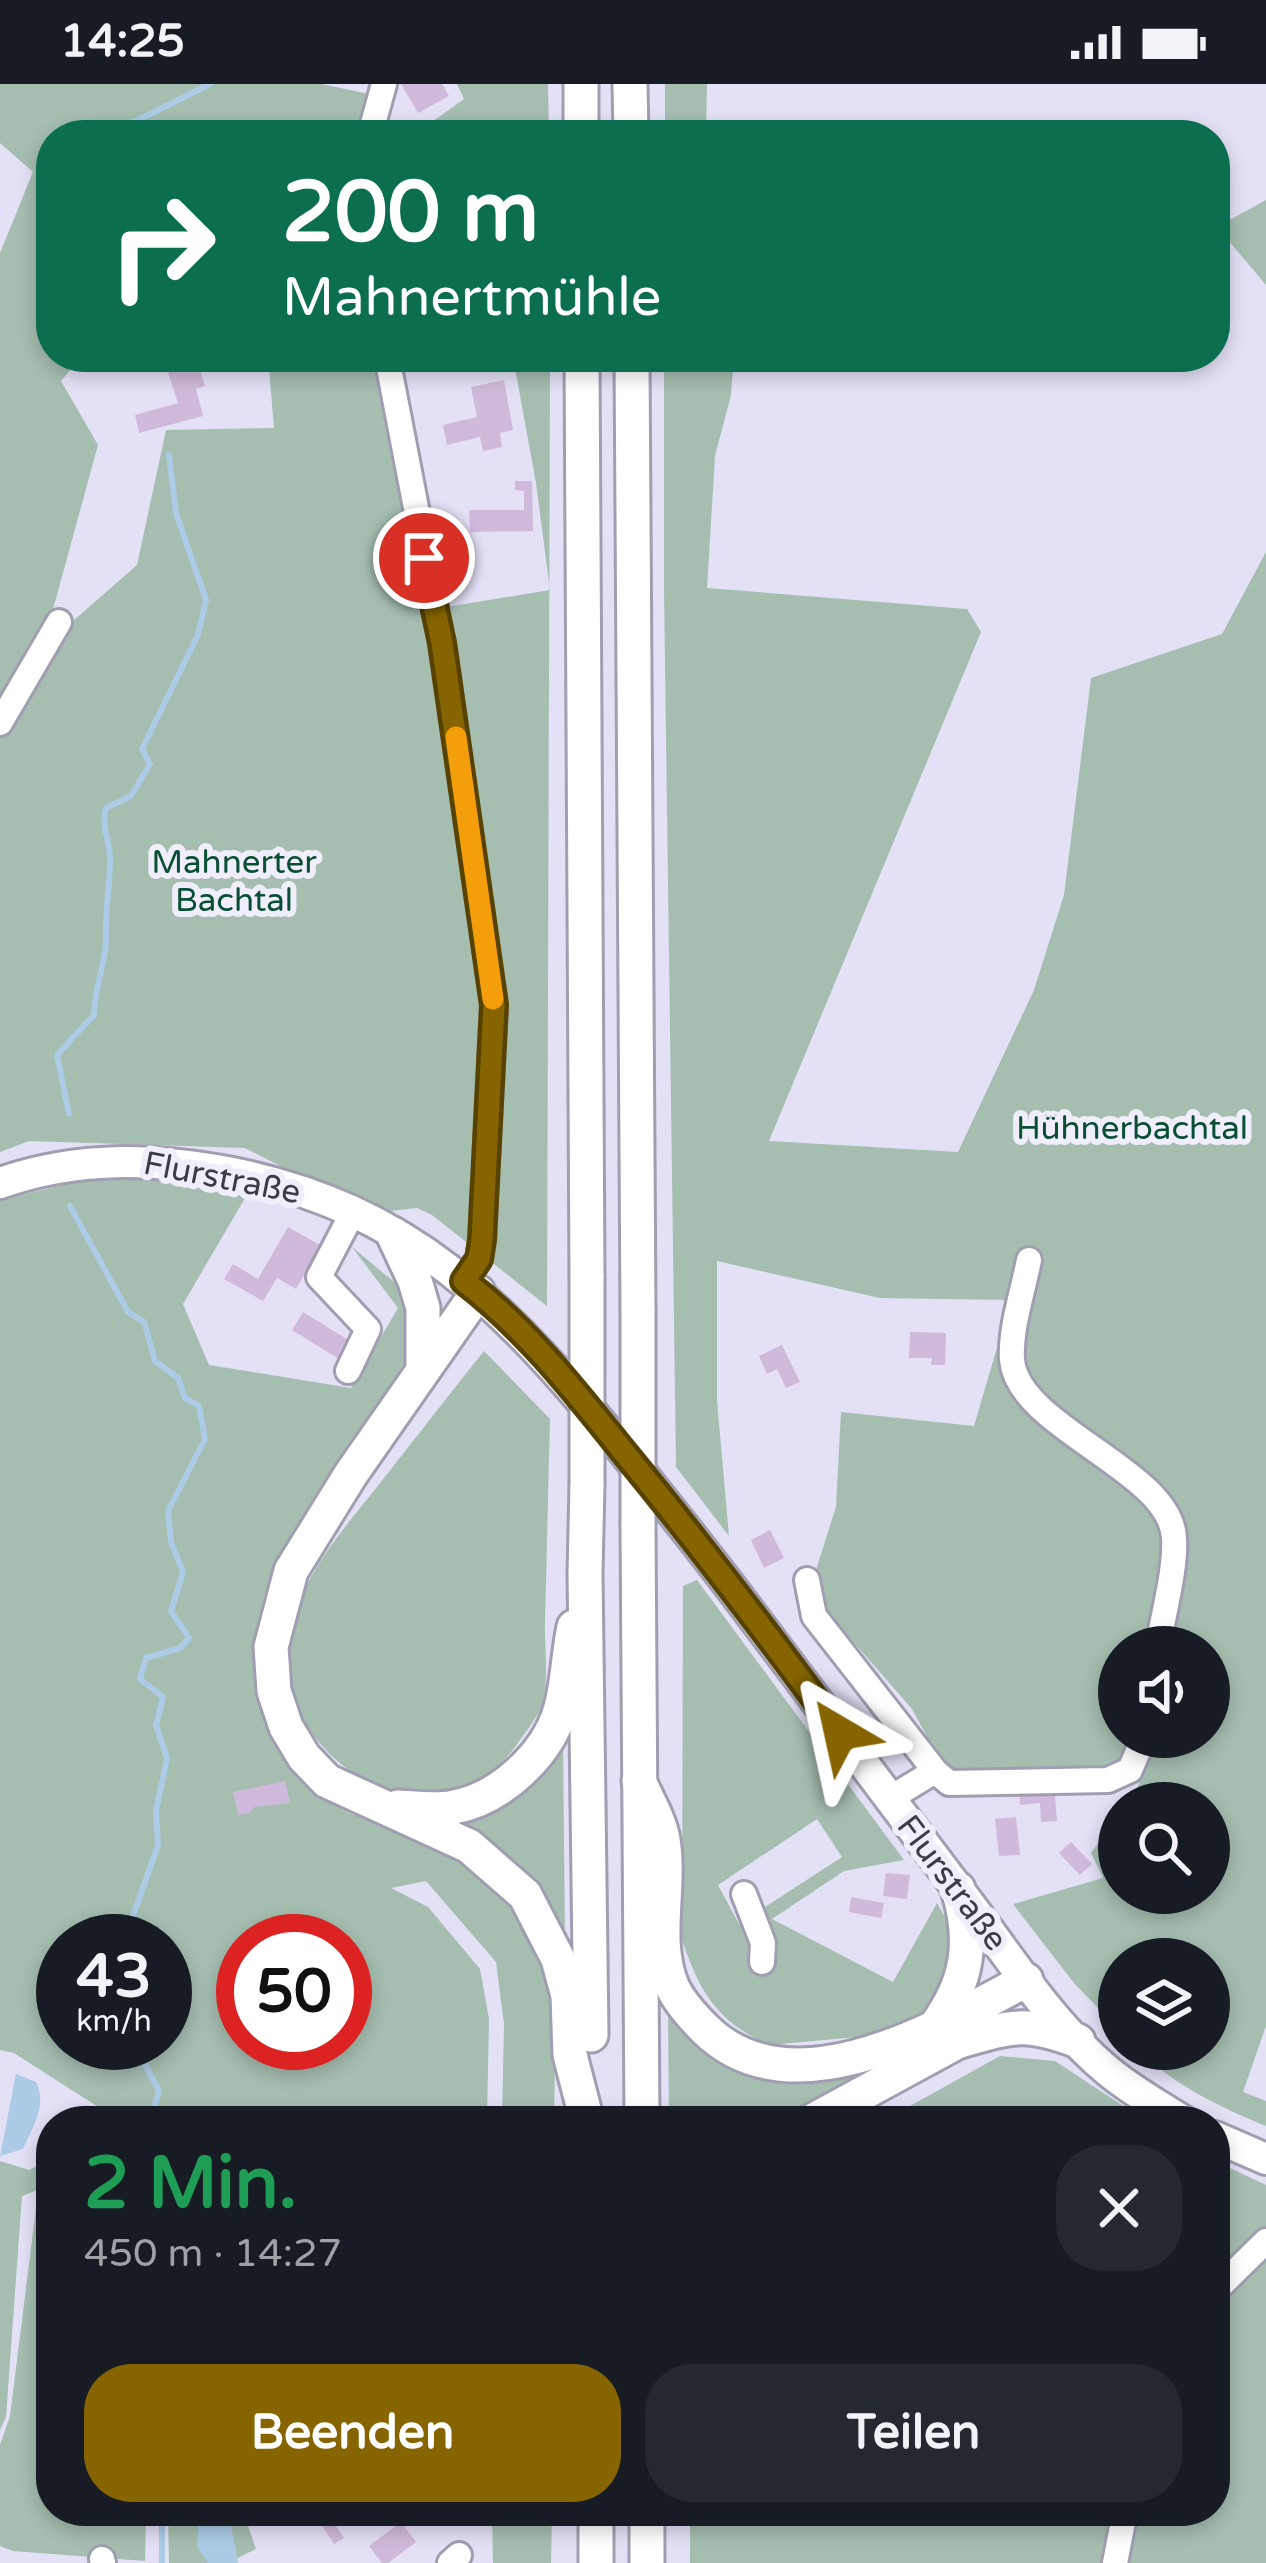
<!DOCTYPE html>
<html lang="de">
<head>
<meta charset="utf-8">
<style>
  :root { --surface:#171b24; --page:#242831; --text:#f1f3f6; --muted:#9ea1a6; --accent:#866500 }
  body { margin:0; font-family:"Varela Round",sans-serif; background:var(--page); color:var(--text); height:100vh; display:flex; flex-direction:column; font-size:45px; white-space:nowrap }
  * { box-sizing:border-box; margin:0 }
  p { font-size:39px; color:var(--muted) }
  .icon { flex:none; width:66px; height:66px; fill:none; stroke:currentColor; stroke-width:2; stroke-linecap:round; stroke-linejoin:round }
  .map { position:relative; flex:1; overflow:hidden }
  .drawer { position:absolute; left:36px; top:2022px; width:1194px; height:420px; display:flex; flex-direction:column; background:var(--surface); border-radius:48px; box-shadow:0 6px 18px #0003 }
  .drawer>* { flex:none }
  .guide { position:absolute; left:36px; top:36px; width:1194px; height:252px; border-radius:48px; box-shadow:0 6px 18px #0003; background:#0b6e4f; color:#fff; overflow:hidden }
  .buttons { position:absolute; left:1098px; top:1542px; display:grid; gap:24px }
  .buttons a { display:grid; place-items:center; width:132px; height:132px; border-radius:50%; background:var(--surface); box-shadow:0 6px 18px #0003; font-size:60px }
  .speed { position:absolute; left:36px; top:1830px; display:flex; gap:24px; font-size:60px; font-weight:700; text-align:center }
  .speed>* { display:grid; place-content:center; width:156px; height:156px; border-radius:50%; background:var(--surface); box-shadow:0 6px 18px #0003; line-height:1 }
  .speed small { font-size:30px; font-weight:400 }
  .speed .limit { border:18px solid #d22; background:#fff; color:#111 }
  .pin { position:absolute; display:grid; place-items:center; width:102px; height:102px; color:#fff; margin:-51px; border:6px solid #fff; border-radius:50%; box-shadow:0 3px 12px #0007 }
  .me { position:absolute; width:132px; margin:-66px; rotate:324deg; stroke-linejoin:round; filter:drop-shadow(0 0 9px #0008) }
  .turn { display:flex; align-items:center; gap:42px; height:252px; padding:0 48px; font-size:54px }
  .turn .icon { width:156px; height:156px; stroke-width:2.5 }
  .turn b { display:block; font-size:84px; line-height:102px }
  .round { display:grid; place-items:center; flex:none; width:126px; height:126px; border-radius:48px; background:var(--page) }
  .summary { display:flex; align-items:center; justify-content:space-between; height:204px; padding:0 48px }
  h1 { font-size:72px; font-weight:700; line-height:90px; color:#1e9e55 }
  .button { display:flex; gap:24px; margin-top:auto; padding:24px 48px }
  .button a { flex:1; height:138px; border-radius:48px; background:var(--accent); color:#fff; font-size:48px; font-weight:700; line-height:138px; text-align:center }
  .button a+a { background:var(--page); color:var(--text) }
  .status { display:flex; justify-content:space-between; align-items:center; height:84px; padding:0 60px; background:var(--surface); direction:ltr }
  .status svg { height:33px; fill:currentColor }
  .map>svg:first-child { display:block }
  .green { fill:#a5beb0; fill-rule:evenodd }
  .water { fill:#abcbe6 }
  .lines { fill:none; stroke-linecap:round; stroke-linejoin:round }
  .stream { stroke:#abcbe6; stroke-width:6 }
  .building { fill:#d0badb }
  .minor-casing { stroke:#a19eb2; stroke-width:30 }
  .major-casing { stroke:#a19eb2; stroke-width:36 }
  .highway-casing { stroke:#a19eb2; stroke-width:39 }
  .minor { stroke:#fff; stroke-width:24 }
  .major { stroke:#fff; stroke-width:30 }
  .highway { stroke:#fff; stroke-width:33 }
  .highway-bridge-casing { stroke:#a19eb2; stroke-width:39; stroke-linecap:butt }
  .highway-bridge { stroke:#fff; stroke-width:33 }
  .route-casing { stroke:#574200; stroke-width:30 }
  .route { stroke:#866500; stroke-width:21 }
  .slow { stroke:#f59e0b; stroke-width:21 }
  .labels { text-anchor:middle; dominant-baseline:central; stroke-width:12; stroke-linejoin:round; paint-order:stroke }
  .park-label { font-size:33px; fill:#084f34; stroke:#f1eefc }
  .street-label { font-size:33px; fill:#3d3b44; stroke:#f1eefc }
</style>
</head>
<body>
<div class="status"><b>14:25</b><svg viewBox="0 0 49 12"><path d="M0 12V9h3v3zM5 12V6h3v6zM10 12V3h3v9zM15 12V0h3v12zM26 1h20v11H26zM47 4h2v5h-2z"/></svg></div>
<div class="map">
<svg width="1266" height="2479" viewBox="0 0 1266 2479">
  <rect width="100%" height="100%" fill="#e4e0f6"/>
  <!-- green -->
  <g class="green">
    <path d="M 0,0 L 321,0 L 374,11 L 366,51 L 51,51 L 51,273 L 81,273 L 61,297 L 98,361 L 52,529 L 65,544 L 137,481 L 166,346 L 274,344 L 268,273 L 387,273 L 434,525 L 550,506 L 536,399 L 513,273 L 550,273 L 547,1222 L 432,1131 L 417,1124 L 372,1129 L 245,1064 L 29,1057 L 0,1068 L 0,169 L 33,88 L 0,59 Z"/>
    <path d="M 457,0 L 548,0 L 549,51 L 427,51 L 429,40 L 464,15 Z"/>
    <path d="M 665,0 L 707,0 L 706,51 L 665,51 Z"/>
    <path d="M 1266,116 L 1266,201 L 1217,143 Z"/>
    <path d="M 664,273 L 734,273 L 731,311 L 715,372 L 707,504 L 967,525 L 981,548 L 769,1057 L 958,1068 L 1034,906 L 1064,811 L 1091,594 L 1222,550 L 1266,468 L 1266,1942 L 1243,2008 L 1266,2017 L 1266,2042 C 1220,2023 1173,2001 1138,1965 L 1209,1965 L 1209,1875 L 1119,1875 L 1119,1946 L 1074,1899 L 1013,1820 L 1103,1794 L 1091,1769 L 1119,1730 L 1119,1809 L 1209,1809 L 1209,1719 L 1127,1719 L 1140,1699 L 957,1707 L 912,1625 L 815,1514 L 816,1486 L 836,1423 L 841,1328 L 974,1342 L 1011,1216 L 880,1214 L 717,1177 L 717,1317 L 729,1452 L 676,1383 L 664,505 ZM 1119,1563 L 1209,1563 L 1209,1653 L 1119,1653 Z"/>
    <path d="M 93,1094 L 171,1096 L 248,1109 L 183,1220 L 209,1281 L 351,1304 L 398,1224 L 352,1163 L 405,1207 L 415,1261 L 264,1512 L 256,1565 L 289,1676 L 322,1713 L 347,1728 L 427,1759 L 486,1793 L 517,1820 L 547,1882 L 555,1975 L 554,2037 L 502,2037 L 504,1940 L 496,1878 L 426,1797 L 391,1804 L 428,1823 L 480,1885 L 489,1935 L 487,2037 L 120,2037 L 14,1969 L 0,1966 L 0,1116 ZM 63,1857 L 165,1857 L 165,1959 L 63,1959 ZM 243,1857 L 345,1857 L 345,1959 L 243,1959 Z"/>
    <path d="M 484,1267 L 550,1335 C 548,1402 547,1469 545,1535 C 544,1561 549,1593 543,1617 C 540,1630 528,1645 520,1656 C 436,1782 251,1669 294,1532 C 309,1483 346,1442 377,1403 C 413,1357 448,1312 484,1267 Z"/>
    <path d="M 697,1496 L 904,1776 L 844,1787 L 772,1835 L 893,1898 L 937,1819 L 958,1856 L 949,1905 L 901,1949 L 769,1961 C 716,1937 700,1908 682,1856 L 683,1502 ZM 817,1735 L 842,1773 L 739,1840 L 718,1801 Z"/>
    <path d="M 563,1662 L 565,1854 L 443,1739 L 537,1694 Z"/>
    <path d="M 668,1925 L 709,1966 L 787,2000 L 885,1983 L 786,2037 L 669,2037 Z"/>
    <path d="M 1000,1972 L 1055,1977 L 1146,2037 L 883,2037 Z"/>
    <path d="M 51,2075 L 51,2101 L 22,2112 L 6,2333 L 0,2346 L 0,2077 L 29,2086 Z"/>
    <path d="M 1215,2077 L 1266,2101 L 1266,2479 L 690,2479 L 690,2427 L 1215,2427 Z"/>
    <path d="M 51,2104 L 51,2427 L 146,2427 L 145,2477 L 13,2467 L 0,2462 L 0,2361 L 10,2332 L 37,2116 Z"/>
    <path d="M 168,2427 L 243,2427 L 256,2465 L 227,2479 L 169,2479 Z"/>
    <path d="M 492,2427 L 552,2427 L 551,2479 L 493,2479 Z"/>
  </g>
  <!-- water -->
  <g class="water">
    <path d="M 16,1990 L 36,1998 C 48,2021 32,2044 23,2065 L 0,2072 Z"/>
    <path d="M 199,2427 L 220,2427 L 231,2440 L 238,2479 L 208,2479 L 197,2463 Z"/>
  </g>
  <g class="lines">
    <!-- stream -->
    <g class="stream">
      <path d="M 130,51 L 128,41 L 210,0"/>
      <path d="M 69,1030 L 57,971 L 94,931 C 94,905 106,877 106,856 C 105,830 109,806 110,780 C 112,760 100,745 106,724 L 131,712 L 150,680 L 142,665 L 198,551 L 206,516 L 176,429 L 169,371"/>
      <path d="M 70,1122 L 128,1228 L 144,1238 L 155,1277 L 178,1294 L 185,1314 L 199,1322 L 205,1355 L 168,1427 L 171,1458 L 183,1488 L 171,1527 L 189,1554 L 180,1564 L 146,1574 L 140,1595 L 163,1613 L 156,1641 L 167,1674 L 156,1727 L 158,1761 L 133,1832 L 135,1857"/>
      <path d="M 143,1959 L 145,1981 L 159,2007 L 154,2024 L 164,2037"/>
      <path d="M 162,2427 L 162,2479"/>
    </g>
  </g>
  <!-- building -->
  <g class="building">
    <path d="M 401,0 L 442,0 L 449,12 L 418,29 Z"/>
    <path d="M 163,273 L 205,273 L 208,284 L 200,286 L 205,302 L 196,305 L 203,332 L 139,349 L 135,331 L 178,319 Z"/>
    <path d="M 504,296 L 513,346 L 500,349 L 502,363 L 483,367 L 480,353 L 447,361 L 443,341 L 477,333 L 471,303 Z"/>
    <path d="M 515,397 L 532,397 L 533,447 L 470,448 L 469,426 L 524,426 L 524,407 L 515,406 Z"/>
    <path d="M 456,440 L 459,460 L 470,459 L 474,489 L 437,494 L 430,443 Z"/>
    <path d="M 288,1143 L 327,1165 L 311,1194 L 304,1191 L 296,1205 L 277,1194 L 263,1217 L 224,1195 L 233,1180 L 258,1195 Z"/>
    <path d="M 303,1228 L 350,1257 L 339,1275 L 292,1246 Z"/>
    <path d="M 910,1248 L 946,1249 L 945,1281 L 931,1281 L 932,1274 L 909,1274 Z"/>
    <path d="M 782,1261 L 800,1298 L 786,1304 L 777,1285 L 767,1290 L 759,1272 Z"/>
    <path d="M 770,1446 L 784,1474 L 764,1484 L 751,1456 Z"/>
    <path d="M 285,1697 L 290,1719 L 254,1723 L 250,1729 L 238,1731 L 233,1708 Z"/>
    <path d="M 1044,1704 L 1044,1712 L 1055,1712 L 1057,1737 L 1041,1738 L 1040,1719 L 1020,1721 L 1019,1705 Z"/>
    <path d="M 1016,1733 L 1020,1771 L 999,1772 L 995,1735 Z"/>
    <path d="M 1071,1758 L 1092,1780 L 1080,1791 L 1059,1769 Z"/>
    <path d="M 886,1789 L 910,1791 L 907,1815 L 883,1812 Z"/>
    <path d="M 851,1813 L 884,1819 L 881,1834 L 849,1828 Z"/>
    <path d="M 313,2427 L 326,2427 L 344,2454 L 334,2460 Z"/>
    <path d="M 401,2438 L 416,2458 L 388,2479 L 382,2479 L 369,2462 Z"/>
  </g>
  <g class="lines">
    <!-- minor casing -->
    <g class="minor-casing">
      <g id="minor">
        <path d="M 370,51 L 384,0"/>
        <path d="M 387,273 L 442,559 L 494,921 L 482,1156 L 479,1175 L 464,1197"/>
        <path d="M 0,639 L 59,538"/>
        <path d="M 1029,1176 C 1023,1207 1010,1245 1012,1276 C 1018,1344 1171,1386 1174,1454 C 1176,1485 1163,1531 1158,1563"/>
        <path d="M 348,1287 L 368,1245 L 319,1193 L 353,1128"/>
        <path d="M 807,1496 L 814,1532 L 935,1687"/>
        <path d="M 889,1715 L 935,1687 L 949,1699 L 1108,1696 L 1130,1686 L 1144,1653"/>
        <path d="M 744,1810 L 763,1859 L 762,1878"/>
        <path d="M 1215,2207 L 1266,2157"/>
        <path d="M 102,2475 L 103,2479"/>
        <path d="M 450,2479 L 459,2471"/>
        <path d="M 1115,2479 L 1125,2427"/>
      </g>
    </g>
    <!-- major casing -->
    <g class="major-casing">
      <g id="major">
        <path d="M 0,1099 C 78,1072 151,1074 232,1089 C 409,1124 507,1224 616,1358 C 662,1415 707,1471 751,1530 C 820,1622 889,1713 958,1805 C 1005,1866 1048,1937 1108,1987 C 1131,2006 1157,2021 1183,2037"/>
        <path d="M 1215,2053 L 1266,2075"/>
      </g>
    </g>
    <!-- highway casing -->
    <g class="highway-casing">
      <g id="highway">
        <path d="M 581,0 L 581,51"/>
        <path d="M 630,0 L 631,51"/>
        <path d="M 582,273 L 587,1194"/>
        <path d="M 632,273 L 638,1227"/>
        <path d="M 393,1150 L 415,1197 L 423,1224 L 423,1286"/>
        <path d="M 478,1208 L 351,1390 L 291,1487 L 271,1563 L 274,1607 L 286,1643 L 304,1673 L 327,1697 L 469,1762 L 525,1811 L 558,1875 L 568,1912 L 570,1971 L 587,2037"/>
        <path d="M 587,1401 L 585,1489 L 591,1951"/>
        <path d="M 638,1441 L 642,2037"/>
        <path d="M 639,1697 C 647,1715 660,1737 663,1756 C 671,1803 653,1856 672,1902 C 679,1918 693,1933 705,1945 C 792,2031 940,1942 1026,1896"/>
        <path d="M 398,1723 C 416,1724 436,1727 454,1723 C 500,1715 547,1671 560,1627 C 568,1601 568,1570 574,1543"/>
        <path d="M 935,1943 C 968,1898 974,1858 958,1805"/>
        <path d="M 960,1957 C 1014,1942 1024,1937 1078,1957"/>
        <path d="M 812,2037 L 979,1946"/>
        <path d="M 596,2427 L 596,2479"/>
        <path d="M 647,2427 L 647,2479"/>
      </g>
    </g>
    <!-- minor -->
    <use href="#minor" class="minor"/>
    <!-- major -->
    <use href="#major" class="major"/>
    <!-- highway -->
    <use href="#highway" class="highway"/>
    <!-- highway-bridge casing -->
    <g class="highway-bridge-casing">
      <g id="highway-bridge">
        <path d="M 587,1401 L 587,1194"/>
        <path d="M 638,1441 L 638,1227"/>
      </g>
    </g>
    <!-- highway-bridge -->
    <use href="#highway-bridge" class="highway-bridge"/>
  </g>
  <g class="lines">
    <!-- route casing -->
    <g class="route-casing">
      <path id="route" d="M 424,474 L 442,559 L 494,921 L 482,1156 L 479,1175 L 464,1197 C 528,1246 577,1310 627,1372 C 701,1462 771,1555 840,1649"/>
    </g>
    <!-- route -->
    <use href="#route" class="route"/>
    <!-- slow -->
    <path class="slow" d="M 456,653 L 493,915"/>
  </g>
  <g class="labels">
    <!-- park labels -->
    <g class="park-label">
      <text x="234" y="778">Mahnerter<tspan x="234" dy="38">Bachtal</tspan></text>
      <text x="1132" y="1044">Hühnerbachtal</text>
    </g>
    <!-- street labels -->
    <g class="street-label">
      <text transform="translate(222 1094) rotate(11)">Flurstraße</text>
      <text transform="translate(952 1799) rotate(53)">Flurstraße</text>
    </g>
  </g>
</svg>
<div class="buttons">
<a><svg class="icon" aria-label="sound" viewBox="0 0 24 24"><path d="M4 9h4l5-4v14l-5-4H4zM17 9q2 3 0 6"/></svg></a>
<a><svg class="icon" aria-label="search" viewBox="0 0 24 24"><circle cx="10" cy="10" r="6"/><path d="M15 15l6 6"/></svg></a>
<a><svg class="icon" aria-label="layers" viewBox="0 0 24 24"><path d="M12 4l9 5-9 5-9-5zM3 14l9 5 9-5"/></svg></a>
</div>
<div class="speed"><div>43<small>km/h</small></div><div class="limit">50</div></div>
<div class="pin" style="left:424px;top:474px;background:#d93025"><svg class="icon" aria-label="arrive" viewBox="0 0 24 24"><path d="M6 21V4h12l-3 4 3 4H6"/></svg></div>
<svg class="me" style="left:840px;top:1649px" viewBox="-20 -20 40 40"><path d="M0-17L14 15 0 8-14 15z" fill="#866500" stroke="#fff" stroke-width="4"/></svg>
<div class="guide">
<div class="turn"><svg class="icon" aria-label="right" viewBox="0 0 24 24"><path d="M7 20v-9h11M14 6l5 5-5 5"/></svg><div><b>200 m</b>Mahnertmühle</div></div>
</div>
<section class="drawer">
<div class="summary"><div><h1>2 Min.</h1><p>450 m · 14:27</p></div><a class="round"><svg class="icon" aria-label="close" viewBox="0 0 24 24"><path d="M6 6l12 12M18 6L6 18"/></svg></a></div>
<div class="button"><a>Beenden</a><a>Teilen</a></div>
</section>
</div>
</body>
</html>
